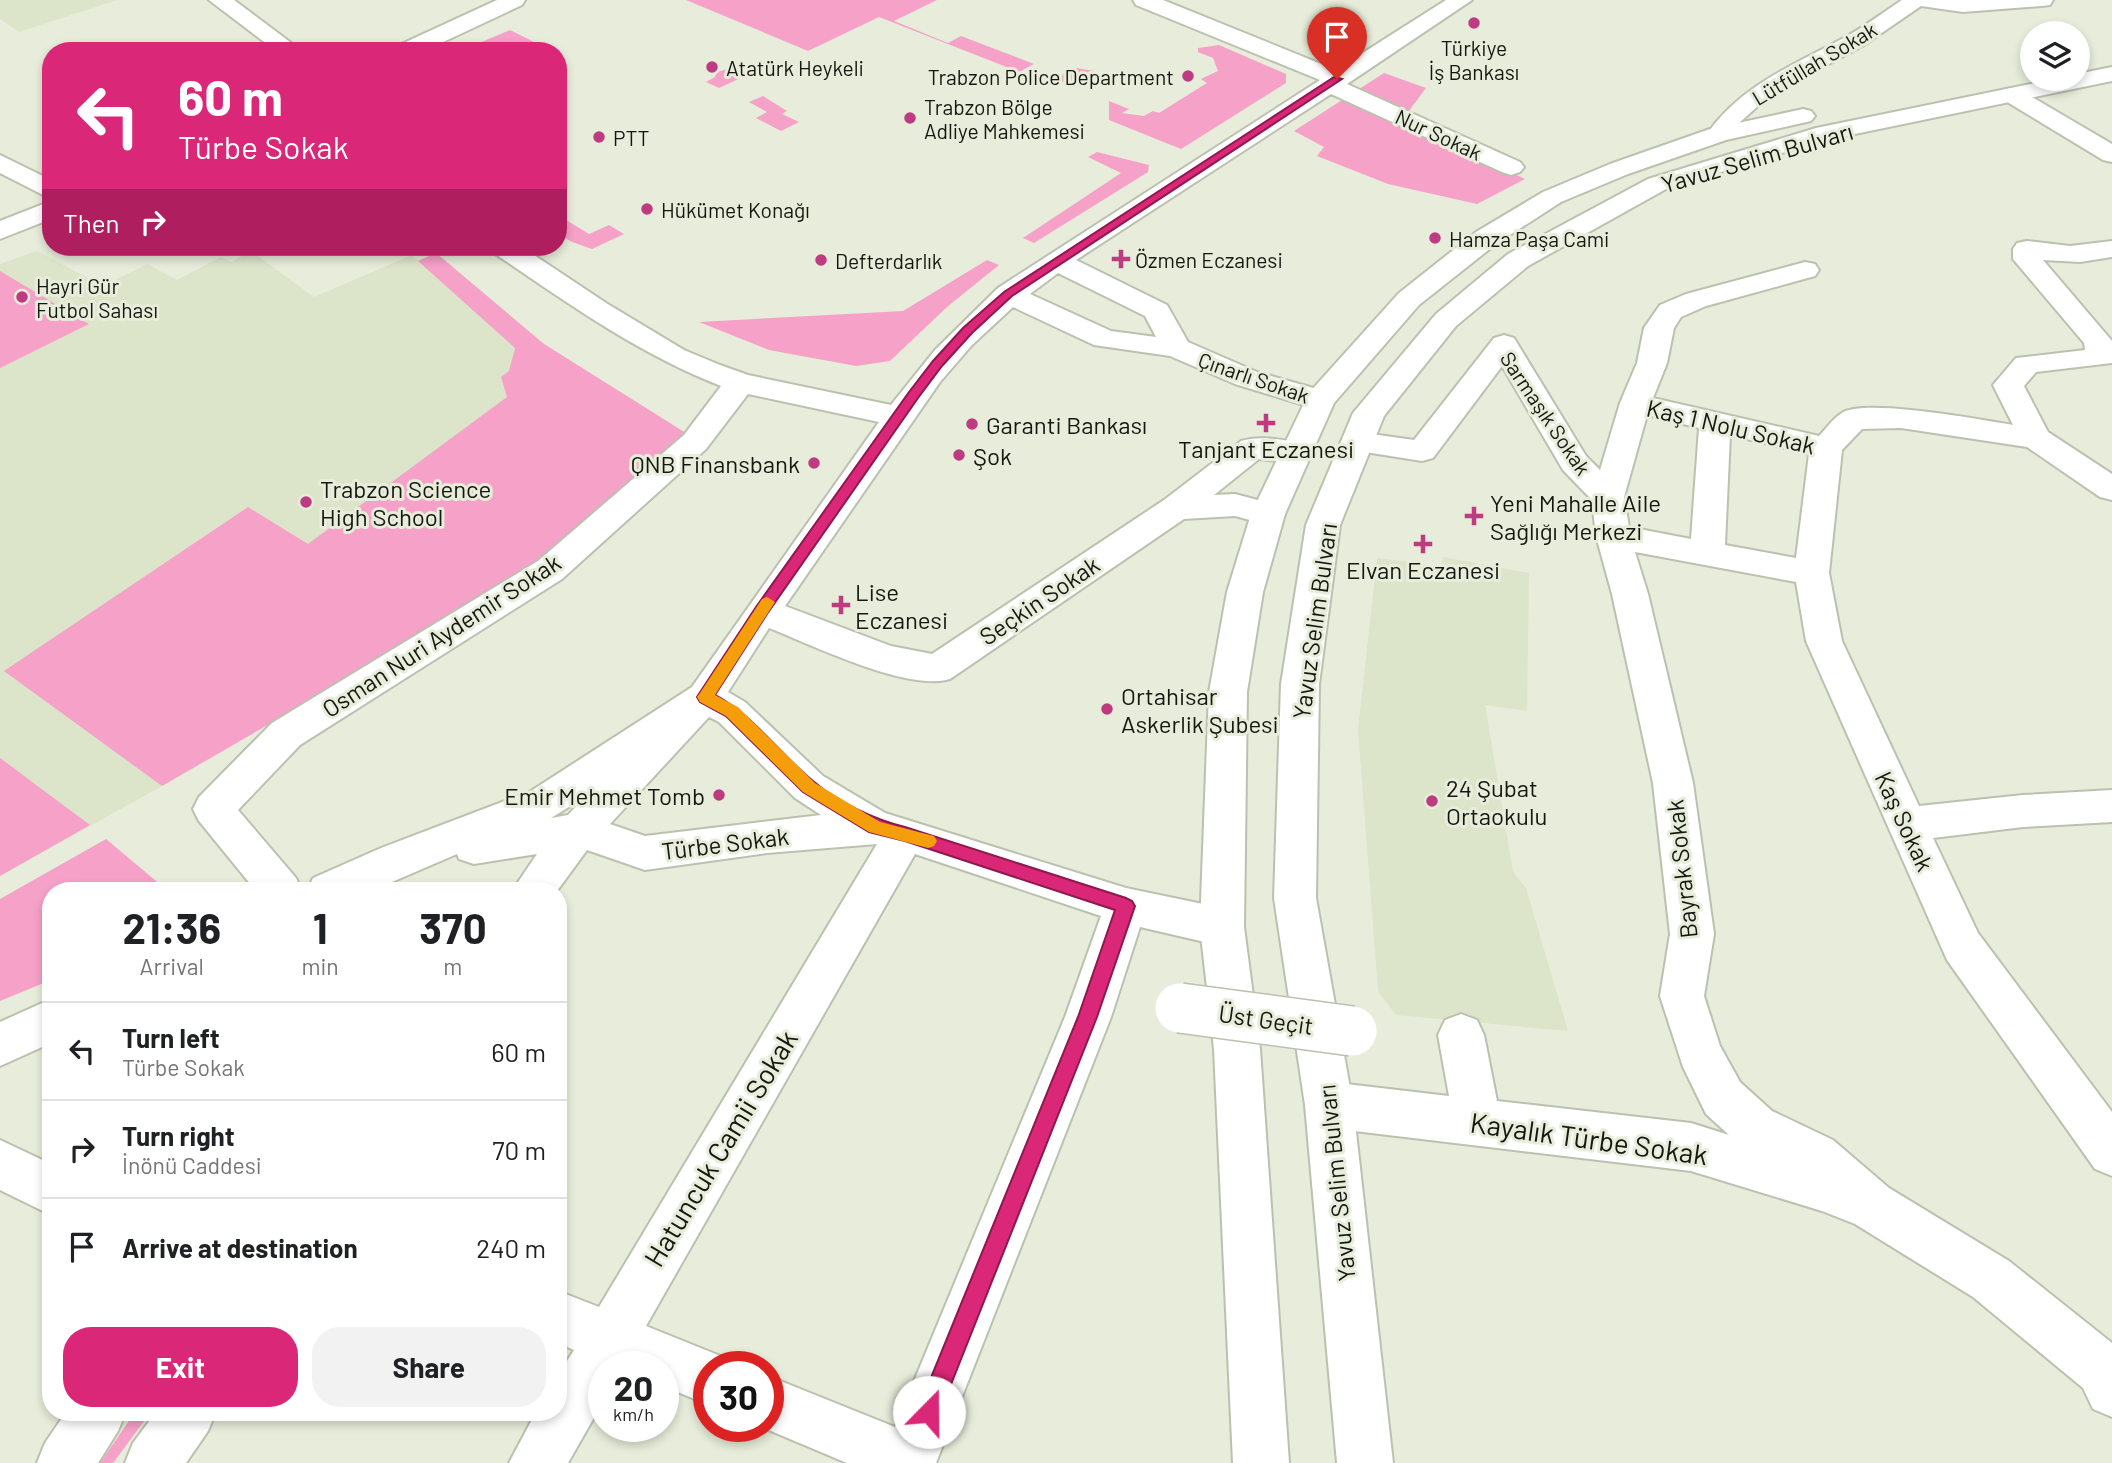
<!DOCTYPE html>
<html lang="en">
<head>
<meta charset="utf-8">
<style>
  :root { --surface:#fff; --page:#f2f2f2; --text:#202124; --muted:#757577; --line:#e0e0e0; --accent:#db2777 }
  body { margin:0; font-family:Barlow,sans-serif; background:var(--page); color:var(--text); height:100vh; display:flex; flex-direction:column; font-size:26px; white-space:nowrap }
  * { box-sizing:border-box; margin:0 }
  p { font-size:23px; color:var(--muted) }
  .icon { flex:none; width:38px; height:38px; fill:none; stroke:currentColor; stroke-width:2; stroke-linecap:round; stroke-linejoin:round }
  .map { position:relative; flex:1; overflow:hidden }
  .drawer { position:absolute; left:42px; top:882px; width:525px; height:539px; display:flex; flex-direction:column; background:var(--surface); border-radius:28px; box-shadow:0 4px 10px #0003 }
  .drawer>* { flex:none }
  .top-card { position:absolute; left:42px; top:42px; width:525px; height:214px; border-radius:28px; box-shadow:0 4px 10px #0003; background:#db2777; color:#fff; overflow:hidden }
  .tools { position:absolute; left:2020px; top:21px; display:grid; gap:14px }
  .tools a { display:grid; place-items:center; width:70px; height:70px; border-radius:50%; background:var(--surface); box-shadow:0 4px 10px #0003; font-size:35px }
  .speed { position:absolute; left:588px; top:1351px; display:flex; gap:14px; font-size:35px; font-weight:700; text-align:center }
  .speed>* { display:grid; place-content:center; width:91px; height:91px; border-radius:50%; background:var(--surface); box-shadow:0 4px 10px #0003; line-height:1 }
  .speed small { font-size:18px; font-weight:400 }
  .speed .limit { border:10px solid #d22; background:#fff; color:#111 }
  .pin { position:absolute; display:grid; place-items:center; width:60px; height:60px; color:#fff; margin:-72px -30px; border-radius:50% 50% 50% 0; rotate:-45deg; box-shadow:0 0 7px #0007 }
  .pin .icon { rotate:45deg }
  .me { position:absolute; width:77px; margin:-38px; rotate:22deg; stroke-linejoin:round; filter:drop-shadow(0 0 5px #0008) }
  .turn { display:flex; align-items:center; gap:24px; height:147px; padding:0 21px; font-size:32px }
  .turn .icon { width:91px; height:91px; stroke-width:2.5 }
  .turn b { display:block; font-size:49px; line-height:60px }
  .then { display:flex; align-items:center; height:66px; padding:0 21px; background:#0003; gap:14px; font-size:26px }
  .eta { display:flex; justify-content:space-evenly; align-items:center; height:119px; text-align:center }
  .eta b { font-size:42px; font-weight:700; line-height:49px }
  .action { display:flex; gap:14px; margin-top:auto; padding:14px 21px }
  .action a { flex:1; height:80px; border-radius:28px; background:var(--accent); color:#fff; font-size:28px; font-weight:700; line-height:80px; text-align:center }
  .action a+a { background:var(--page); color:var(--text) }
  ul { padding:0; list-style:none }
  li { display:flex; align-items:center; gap:21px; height:98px; padding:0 21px; border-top:2px solid var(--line) }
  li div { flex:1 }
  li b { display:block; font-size:26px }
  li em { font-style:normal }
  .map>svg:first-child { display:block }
  .built { fill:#dce4ca }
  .green { fill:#f6a1c8 }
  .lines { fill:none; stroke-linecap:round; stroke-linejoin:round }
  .minor-casing { stroke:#bbc1af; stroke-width:4 }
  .major-casing { stroke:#bbc1af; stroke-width:4 }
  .minor { fill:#fff; fill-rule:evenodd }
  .major { fill:#fff; fill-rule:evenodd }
  .minor-bridge-casing { stroke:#bbc1af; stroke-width:52; stroke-linecap:butt }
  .minor-bridge { stroke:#fff; stroke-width:49 }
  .route { fill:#db2777; stroke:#8e194d; stroke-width:2 }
  .slow { fill:#f59e0b }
  .poi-dot { fill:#be3b82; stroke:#e7edda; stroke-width:2.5 }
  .labels { text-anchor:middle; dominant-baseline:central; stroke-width:6; stroke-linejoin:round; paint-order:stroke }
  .far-poi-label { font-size:21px; fill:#151711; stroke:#e7edda; text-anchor:start }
  .far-street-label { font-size:21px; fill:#151711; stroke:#e7edda }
  .street-label { font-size:24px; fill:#151711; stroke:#e7edda }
  .poi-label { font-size:24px; fill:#151711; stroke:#e7edda; text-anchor:start }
  .near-street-label { font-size:28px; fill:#151711; stroke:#e7edda }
</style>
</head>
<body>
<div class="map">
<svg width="2112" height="1463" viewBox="0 0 2112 1463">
  <rect width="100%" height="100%" fill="#e7edda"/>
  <!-- built -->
  <g class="built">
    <path d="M 0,0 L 117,0 L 19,32 L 0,19 Z"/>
    <path d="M 37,251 L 103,286 L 147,264 L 177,280 L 221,257 L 231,262 L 251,251 L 314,297 L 412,255 L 418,261 L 436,253 L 544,344 L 689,435 L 536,570 L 162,786 L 0,876 L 0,264 Z"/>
    <path d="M 1443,557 L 1529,573 L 1527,711 L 1485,705 L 1513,872 L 1526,888 L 1568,1031 L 1396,1015 L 1378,991 L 1358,730 L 1377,558 L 1441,566 Z"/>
  </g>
  <!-- green -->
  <g class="green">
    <path d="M 686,0 L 937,0 L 894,21 L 948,43 L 961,36 L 1034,64 L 1019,72 L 879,17 L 808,51 Z"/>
    <path d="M 510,30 L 540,45 L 533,51 L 460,51 Z"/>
    <path d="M 1219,45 L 1286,74 L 1286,83 L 1181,149 L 1109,120 L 1109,101 L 1129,109 L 1122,113 L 1144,116 L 1153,111 L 1159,113 L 1207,83 L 1201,79 L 1218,71 L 1213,58 L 1198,52 L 1198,48 Z"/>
    <path d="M 746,64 L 758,70 L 719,88 L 706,82 L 715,77 L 717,72 Z"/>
    <path d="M 1076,68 L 1094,71 L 1099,79 C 1088,89 1072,88 1060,80 L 1065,71 Z"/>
    <path d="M 1384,73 L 1426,88 L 1406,115 L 1386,106 L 1389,102 L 1363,93 L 1386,114 L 1525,179 L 1477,204 L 1388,184 L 1317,156 L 1324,147 L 1294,131 Z"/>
    <path d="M 763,96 L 787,111 L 782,114 L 799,122 L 781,131 L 756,118 L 767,112 L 749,102 Z"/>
    <path d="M 1097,152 L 1149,165 L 1148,172 L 1034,243 L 1023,238 L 1121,173 L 1088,157 Z"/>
    <path d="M 558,215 L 589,234 L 609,225 L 624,234 L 592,249 L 572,242 L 558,234 Z"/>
    <path d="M 436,253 L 544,344 L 689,435 L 536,570 L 162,786 L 4,671 L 248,507 L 308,544 L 507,397 L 501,377 L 509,371 L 515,348 L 418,261 Z"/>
    <path d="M 987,260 L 999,265 L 947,307 L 890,361 L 856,366 L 769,350 L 699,322 L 903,311 Z"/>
    <path d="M 0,271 L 89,324 L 0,368 Z"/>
    <path d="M 0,758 L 90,825 L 0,876 Z"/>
    <path d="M 106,839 L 168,891 L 51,891 L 51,980 L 0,1001 L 0,899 Z"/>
    <path d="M 135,1412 L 151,1412 L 113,1463 L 100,1463 Z"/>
  </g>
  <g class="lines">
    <!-- minor casing -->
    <g class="minor-casing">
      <g id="minor">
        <path d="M 209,0 L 234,0 L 302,51 L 276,51 Z"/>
        <path d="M 497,0 L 525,0 L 522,5 L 424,51 L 394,51 L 397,46 Z"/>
        <path d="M 1133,0 L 1163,0 L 1336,70 L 1446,0 L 1472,0 L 1347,84 L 1520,162 L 1524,167 L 1520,172 L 1511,175 L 1502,172 L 1331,94 L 1076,260 L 1167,305 L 1188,342 L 1257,372 L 1331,393 L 1335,400 L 1331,407 L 1320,410 L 1235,384 L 1170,356 L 1094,345 L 1013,307 L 972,345 L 940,382 L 785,606 L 891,646 L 932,654 L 1164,500 L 1241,441 C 1261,435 1288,440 1308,446 L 1313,453 L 1308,460 L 1297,463 L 1259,459 L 1214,495 L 1235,494 L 1280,506 L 1285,514 L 1280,522 L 1268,525 L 1235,516 L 1184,519 L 950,679 C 908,692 812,645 769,628 L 728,692 L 745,702 L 823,776 L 885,813 L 1126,888 L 1222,908 L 1237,914 L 1244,927 L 1237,940 L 1222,946 L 1140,927 L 1111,1017 L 936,1463 L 847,1463 L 759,1426 L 768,1426 L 768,1376 L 895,1427 L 1065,1017 L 1101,916 L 915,854 L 646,1326 L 728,1359 L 731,1367 L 709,1367 L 709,1405 L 663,1386 L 663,1367 L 604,1367 L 604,1400 L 568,1463 L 509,1463 L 536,1412 L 558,1412 L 558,1375 L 574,1350 L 558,1343 L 558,1291 L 599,1307 L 877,844 L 767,853 L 645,870 L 587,850 L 557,891 L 512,891 L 537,854 L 474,864 L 459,859 L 457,854 L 371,891 L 307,891 L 313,878 L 381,848 L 531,791 L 692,687 L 879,422 L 748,394 L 706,449 L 562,579 L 300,745 L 238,810 L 296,878 L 302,891 L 256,891 L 199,821 L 193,809 L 199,797 L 272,723 L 538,561 L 684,435 L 721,386 C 639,354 567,303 494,253 L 491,247 L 522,247 L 606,303 L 684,350 L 720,365 L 748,375 L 891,405 L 935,350 L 998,288 L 1320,80 L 1136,5 ZM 1058,273 L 1145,316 L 1156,337 L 1111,331 L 1030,294 ZM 709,717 L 719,722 L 795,798 L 821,815 L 645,836 L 610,824 ZM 585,797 L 568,815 L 551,818 Z"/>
        <path d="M 1902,0 L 2053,0 L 2050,5 L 2042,6 L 1963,12 L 1921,6 L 1864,45 L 1768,97 L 1739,123 L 1728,139 L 1719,141 L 1710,139 L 1707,134 C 1740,87 1789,67 1838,41 C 1860,30 1881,14 1902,0 Z"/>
        <path d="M 2012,88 L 2020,90 L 2112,144 L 2112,162 L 2103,160 L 2004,100 L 2000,95 L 2004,90 Z"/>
        <path d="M 0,155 L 51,180 L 51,199 L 0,173 Z"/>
        <path d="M 51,201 L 51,219 L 0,239 L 0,221 Z"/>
        <path d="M 2027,241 L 2070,246 L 2112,241 L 2112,257 L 2080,262 L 2043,260 L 2112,341 L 2112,363 L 2036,372 L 2024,386 L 2048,432 L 2112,474 L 2112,500 L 2100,497 L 2027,447 L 1901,428 L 1862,429 L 1842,450 L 1829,573 L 1842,641 L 1919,806 L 2023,795 L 2112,790 L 2112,822 L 2023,827 L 1933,838 L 1978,933 L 2112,1112 L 2112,1176 L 2095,1169 L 1947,960 L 1806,641 L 1796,582 L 1635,552 L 1648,594 L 1693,783 L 1714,934 L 1704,996 L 1720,1046 L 1740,1082 L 1772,1111 L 1833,1140 L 1889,1188 L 2009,1261 L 2112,1343 L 2112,1417 L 2093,1409 L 2083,1388 L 1973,1297 L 1855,1224 L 1822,1211 L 1691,1171 L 1329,1128 L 1312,1121 L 1305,1105 L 1312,1089 L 1329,1082 L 1449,1096 L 1438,1035 L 1445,1020 L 1461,1014 L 1477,1020 L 1484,1035 L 1497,1101 L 1691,1123 L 1729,1135 L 1706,1114 L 1683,1067 L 1660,996 L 1670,934 L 1653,783 L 1612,594 L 1596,536 L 1592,500 L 1563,470 L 1502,366 L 1433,458 L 1422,461 L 1346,449 L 1341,442 L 1346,435 L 1357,432 L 1414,440 L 1494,338 L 1504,335 L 1514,338 L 1586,456 L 1600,470 L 1620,403 L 1637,363 L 1644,328 L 1660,305 L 1686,294 L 1805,262 L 1815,264 L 1819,270 L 1815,276 L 1706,306 L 1681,317 L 1674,328 L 1667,363 L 1653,398 L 1819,436 C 1826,429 1833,418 1842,413 C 1864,398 1982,420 2013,425 L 1993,385 L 2016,358 L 2085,350 L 2084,343 L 2013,259 L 2013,249 L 2017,243 ZM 1647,415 L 1699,428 L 1691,539 L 1629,527 L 1624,497 ZM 1730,435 L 1809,454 L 1796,558 L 1725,545 Z"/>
        <path d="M 51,999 L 51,1043 L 0,1066 L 0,1022 Z"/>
        <path d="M 0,1140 L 51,1164 L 51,1215 L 0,1190 Z"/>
        <path d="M 66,1412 L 126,1412 L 118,1431 L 98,1463 L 37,1463 L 45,1443 Z"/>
        <path d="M 156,1412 L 216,1412 L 208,1431 L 186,1463 L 125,1463 L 133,1443 Z"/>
      </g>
    </g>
    <!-- major casing -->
    <g class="major-casing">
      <g id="major">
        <path d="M 2112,67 L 2112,81 L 1821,141 L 1666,189 L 1528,266 L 1456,326 L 1384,416 L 1340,525 L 1319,684 L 1316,898 L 1353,1105 L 1393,1463 L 1337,1463 L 1305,1105 L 1274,898 L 1281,684 L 1306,525 L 1353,413 L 1436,314 L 1508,254 L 1648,179 L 1816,128 L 2055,79 L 2077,79 L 2077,74 Z"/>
        <path d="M 1803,109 L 1811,111 L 1815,116 L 1811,121 L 1726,140 L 1628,174 L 1561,202 L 1496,244 L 1419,305 L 1334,403 L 1285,514 L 1263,592 L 1247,692 L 1244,927 L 1260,1049 L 1289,1463 L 1233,1463 L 1214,1049 L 1200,927 L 1209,692 L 1227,592 L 1251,514 L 1309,393 L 1399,293 L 1476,232 L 1543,192 L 1610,164 L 1710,129 Z"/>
      </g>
    </g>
    <!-- minor -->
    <use href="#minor" class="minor"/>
    <!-- major -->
    <use href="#major" class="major"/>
    <!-- minor-bridge casing -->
    <g class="minor-bridge-casing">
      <path id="minor-bridge" d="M 1180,1008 L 1352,1031"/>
    </g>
    <!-- minor-bridge -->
    <use href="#minor-bridge" class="minor-bridge"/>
  </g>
  <!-- route -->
  <path class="route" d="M 1334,77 L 1342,79 L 1012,296 L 972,333 L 942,366 L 918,398 L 767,614 L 715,695 C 754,716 779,753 813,781 C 837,802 875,820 905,827 L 1126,898 L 1132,901 L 1135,906 L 1097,1017 L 940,1412 L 937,1420 L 929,1423 L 921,1420 L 917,1412 L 1078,1017 L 1115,910 L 905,841 L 869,832 L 803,792 L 726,716 L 700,702 L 697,697 L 756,607 L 909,392 L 933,361 L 963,328 L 1004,292 Z"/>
  <!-- slow -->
  <path class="slow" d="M 767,597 L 775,602 L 715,695 L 738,707 L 815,783 L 880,822 L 934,836 L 937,841 L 934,846 L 928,848 L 869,832 L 803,792 L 726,716 L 700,702 L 697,697 L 700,693 L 762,599 Z"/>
  <!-- markers -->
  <g class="poi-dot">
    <circle cx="1474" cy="23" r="7"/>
    <circle cx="712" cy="67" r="7"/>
    <circle cx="1188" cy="76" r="7"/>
    <circle cx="910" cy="118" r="7"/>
    <circle cx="599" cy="137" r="7"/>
    <circle cx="647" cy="209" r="7"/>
    <circle cx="1435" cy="238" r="7"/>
    <path d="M1117.5 248.5h7v7h7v7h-7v7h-7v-7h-7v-7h7z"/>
    <circle cx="821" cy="260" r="7"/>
    <circle cx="22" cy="297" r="7"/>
    <path d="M1262.5 412.5h7v7h7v7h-7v7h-7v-7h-7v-7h7z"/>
    <circle cx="972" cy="424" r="7"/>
    <circle cx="959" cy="455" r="7"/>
    <circle cx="814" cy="463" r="7"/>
    <circle cx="306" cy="502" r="7"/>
    <path d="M1470.5 505.5h7v7h7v7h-7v7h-7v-7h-7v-7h7z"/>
    <path d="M1419.5 533.5h7v7h7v7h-7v7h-7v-7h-7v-7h7z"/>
    <path d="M837.5 594.5h7v7h7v7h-7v7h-7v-7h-7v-7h7z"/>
    <circle cx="1107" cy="709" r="7"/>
    <circle cx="719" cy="795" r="7"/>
    <circle cx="1432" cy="801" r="7"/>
  </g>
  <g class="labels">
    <!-- far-poi labels -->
    <g class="far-poi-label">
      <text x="1474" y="47" text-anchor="middle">Türkiye<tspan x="1474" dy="24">İş Bankası</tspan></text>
      <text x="726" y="67">Atatürk Heykeli</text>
      <text x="1174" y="76" text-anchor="end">Trabzon Police Department</text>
      <text x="924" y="106">Trabzon Bölge<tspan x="924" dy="24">Adliye Mahkemesi</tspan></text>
      <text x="613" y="137">PTT</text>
      <text x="661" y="209">Hükümet Konağı</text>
      <text x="1449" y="238">Hamza Paşa Cami</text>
      <text x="1135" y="259">Özmen Eczanesi</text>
      <text x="835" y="260">Defterdarlık</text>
      <text x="36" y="285">Hayri Gür<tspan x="36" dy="24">Futbol Sahası</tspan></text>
    </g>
    <!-- far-street labels -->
    <g class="far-street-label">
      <text transform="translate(1814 63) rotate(-31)">Lütfüllah Sokak</text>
      <text transform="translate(1439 134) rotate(25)">Nur Sokak</text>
      <text transform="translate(1254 377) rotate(19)">Çınarlı Sokak</text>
      <text transform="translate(1546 413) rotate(56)">Sarmaşık Sokak</text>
    </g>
    <!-- street labels -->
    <g class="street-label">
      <text transform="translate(1757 157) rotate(-16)">Yavuz Selim Bulvarı</text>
      <text transform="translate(1731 426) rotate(13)">Kaş 1 Nolu Sokak</text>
      <text transform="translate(1039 600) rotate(-34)">Seçkin Sokak</text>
      <text transform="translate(1314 621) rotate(-82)">Yavuz Selim Bulvarı</text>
      <text transform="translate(441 635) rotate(-33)">Osman Nuri Aydemir Sokak</text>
      <text transform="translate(1905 821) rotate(65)">Kaş Sokak</text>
      <text transform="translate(725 843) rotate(-7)">Türbe Sokak</text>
      <text transform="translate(1681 869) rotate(-96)">Bayrak Sokak</text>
      <text transform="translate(1266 1019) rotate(8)">Üst Geçit</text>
      <text transform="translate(1336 1183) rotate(-96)">Yavuz Selim Bulvarı</text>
    </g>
    <!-- poi labels -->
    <g class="poi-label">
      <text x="986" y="424">Garanti Bankası</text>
      <text x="1266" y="448" text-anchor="middle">Tanjant Eczanesi</text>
      <text x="973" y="455">Şok</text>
      <text x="800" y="463" text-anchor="end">QNB Finansbank</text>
      <text x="320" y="488">Trabzon Science<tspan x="320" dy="28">High School</tspan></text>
      <text x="1490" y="502">Yeni Mahalle Aile<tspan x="1490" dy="28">Sağlığı Merkezi</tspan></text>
      <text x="1423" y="569" text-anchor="middle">Elvan Eczanesi</text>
      <text x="855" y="591">Lise<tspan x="855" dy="28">Eczanesi</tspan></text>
      <text x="1121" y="695">Ortahisar<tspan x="1121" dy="28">Askerlik Şubesi</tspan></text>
      <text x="1446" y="787">24 Şubat<tspan x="1446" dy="28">Ortaokulu</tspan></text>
      <text x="705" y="795" text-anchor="end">Emir Mehmet Tomb</text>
    </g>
    <!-- near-street labels -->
    <g class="near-street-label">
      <text transform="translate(1589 1138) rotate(8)">Kayalık Türbe Sokak</text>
      <text transform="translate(720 1148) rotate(-59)">Hatuncuk Camii Sokak</text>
    </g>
  </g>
</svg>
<div class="tools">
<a><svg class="icon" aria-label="layers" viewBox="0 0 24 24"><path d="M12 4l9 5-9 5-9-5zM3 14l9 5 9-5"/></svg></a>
</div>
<div class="speed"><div>20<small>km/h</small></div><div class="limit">30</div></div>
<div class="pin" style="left:1337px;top:79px;background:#d93025"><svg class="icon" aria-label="arrive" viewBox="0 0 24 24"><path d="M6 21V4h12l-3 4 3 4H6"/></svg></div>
<svg class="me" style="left:929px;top:1412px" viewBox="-20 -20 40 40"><circle r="19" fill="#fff"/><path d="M0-13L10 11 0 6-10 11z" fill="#db2777"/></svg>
<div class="top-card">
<div class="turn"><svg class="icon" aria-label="left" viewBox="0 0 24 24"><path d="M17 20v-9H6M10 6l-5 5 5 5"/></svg><div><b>60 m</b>Türbe Sokak</div></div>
<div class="then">Then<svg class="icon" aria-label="right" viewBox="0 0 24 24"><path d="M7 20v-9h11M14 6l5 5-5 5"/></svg></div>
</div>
<section class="drawer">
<div class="eta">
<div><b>21:36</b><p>Arrival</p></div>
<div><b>1</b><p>min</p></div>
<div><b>370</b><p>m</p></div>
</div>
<ul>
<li><svg class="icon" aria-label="left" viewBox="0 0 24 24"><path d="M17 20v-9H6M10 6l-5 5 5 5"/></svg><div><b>Turn left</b><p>Türbe Sokak</p></div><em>60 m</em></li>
<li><svg class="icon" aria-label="right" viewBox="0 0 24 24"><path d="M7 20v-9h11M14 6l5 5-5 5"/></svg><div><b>Turn right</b><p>İnönü Caddesi</p></div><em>70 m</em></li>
<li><svg class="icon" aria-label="arrive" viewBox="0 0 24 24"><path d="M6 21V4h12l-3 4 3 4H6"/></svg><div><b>Arrive at destination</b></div><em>240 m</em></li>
</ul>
<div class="action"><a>Exit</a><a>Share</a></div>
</section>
</div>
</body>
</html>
